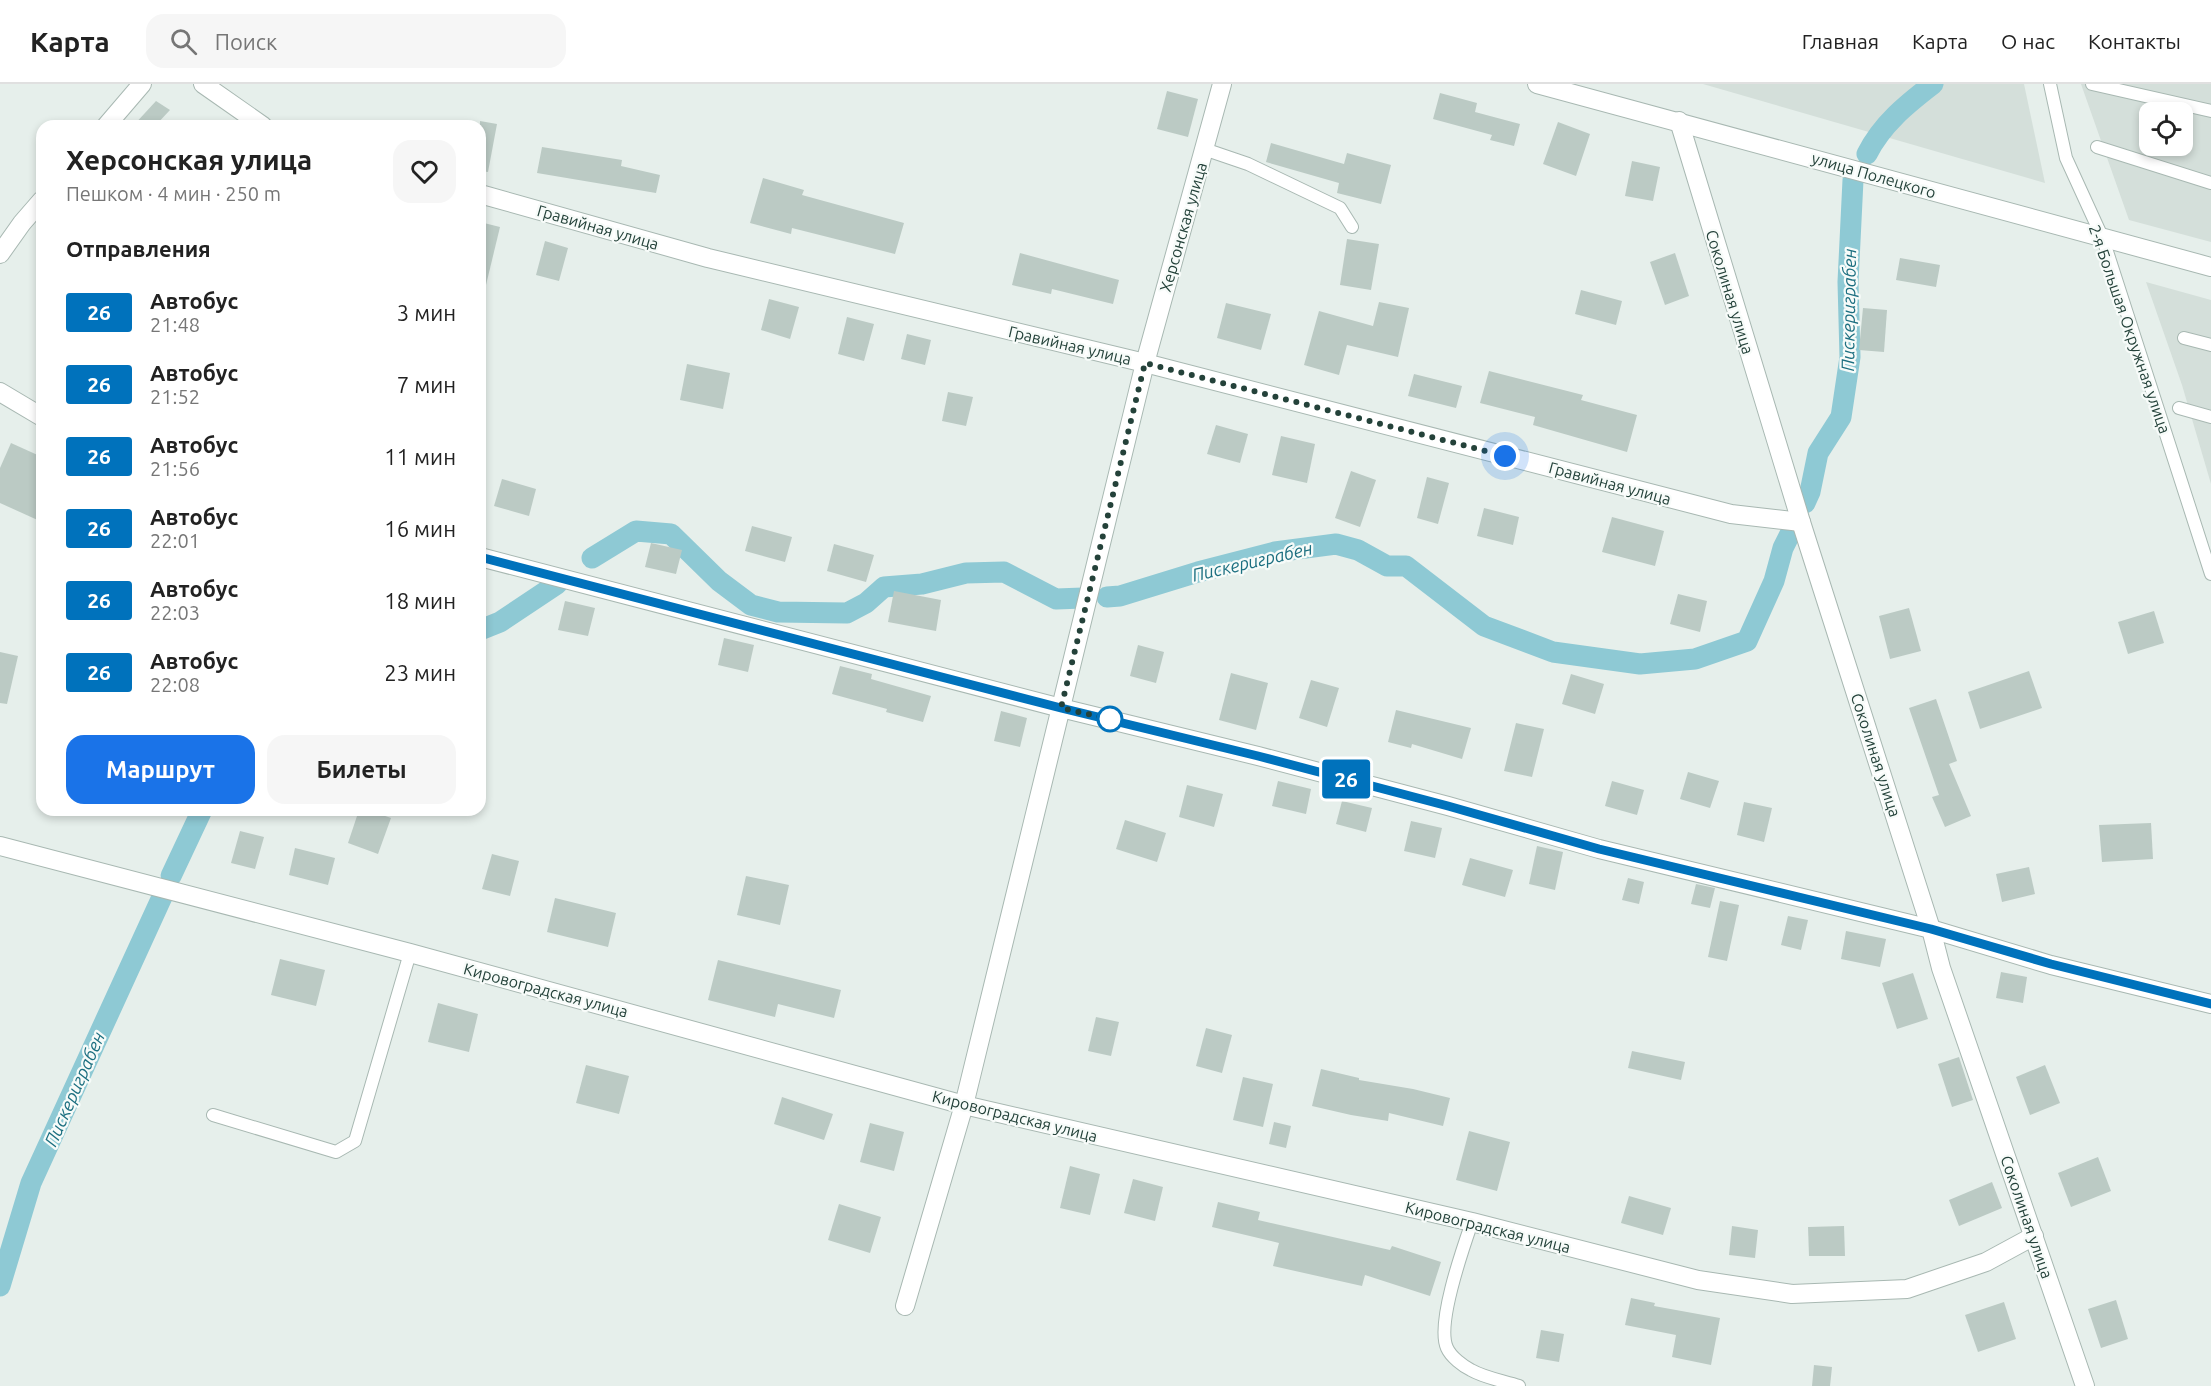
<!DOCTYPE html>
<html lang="ru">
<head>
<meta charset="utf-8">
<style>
  :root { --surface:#fff; --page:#f6f6f6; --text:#222; --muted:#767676; --line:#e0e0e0; --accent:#1a73e8 }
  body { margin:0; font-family:Ubuntu,sans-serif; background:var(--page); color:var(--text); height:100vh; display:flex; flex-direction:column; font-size:22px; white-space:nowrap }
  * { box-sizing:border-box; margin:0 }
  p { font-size:20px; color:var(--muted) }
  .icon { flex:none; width:33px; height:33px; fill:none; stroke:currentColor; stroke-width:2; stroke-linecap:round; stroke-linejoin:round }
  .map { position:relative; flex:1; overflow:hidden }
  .panel { position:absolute; left:36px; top:36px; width:450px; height:696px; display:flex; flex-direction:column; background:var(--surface); border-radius:18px; box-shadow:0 3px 9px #0003 }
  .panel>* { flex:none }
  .badge { padding:0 12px; border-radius:4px; font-size:21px; line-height:39px }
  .controls { position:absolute; left:2139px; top:18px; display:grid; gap:12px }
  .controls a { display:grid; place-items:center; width:54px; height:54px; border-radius:12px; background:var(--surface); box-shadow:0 3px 9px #0003; font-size:30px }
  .you { position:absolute; width:30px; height:30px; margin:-15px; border:4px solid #fff; border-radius:50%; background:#1a73e8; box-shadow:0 0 0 9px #1a73e833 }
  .map>.badge { position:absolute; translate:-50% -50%; box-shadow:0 0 0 3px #fff }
  h2 { padding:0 30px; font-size:22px; line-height:54px }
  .round { display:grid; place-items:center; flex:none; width:63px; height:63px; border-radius:18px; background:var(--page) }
  .headline { display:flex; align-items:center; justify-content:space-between; height:102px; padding:0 30px }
  h1 { font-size:28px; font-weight:700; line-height:45px }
  .button { display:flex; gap:12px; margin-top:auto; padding:12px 30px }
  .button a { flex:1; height:69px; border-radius:18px; background:var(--accent); color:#fff; font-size:24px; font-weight:700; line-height:69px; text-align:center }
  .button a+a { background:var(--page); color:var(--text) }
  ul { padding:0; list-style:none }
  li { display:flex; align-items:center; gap:18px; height:72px; padding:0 30px }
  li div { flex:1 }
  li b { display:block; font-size:22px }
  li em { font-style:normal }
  li .badge { min-width:66px; font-weight:700; text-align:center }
  header { display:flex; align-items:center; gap:36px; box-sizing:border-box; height:84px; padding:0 30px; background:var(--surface); border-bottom:2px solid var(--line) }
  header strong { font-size:28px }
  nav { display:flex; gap:33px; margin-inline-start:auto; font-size:21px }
  .search { width:420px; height:54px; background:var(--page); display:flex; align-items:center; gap:15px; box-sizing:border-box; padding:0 21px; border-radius:18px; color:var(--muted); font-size:22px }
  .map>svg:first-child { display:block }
  .built { fill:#d4dfda; fill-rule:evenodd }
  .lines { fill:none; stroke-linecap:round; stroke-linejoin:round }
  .canal { stroke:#8ec9d4; stroke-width:21 }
  .building { fill:#bbcac4 }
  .service-casing { stroke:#a8b8b2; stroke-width:14 }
  .minor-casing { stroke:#a8b8b2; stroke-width:20 }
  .tertiary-casing { stroke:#a8b8b2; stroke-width:20 }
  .service { stroke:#fff; stroke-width:12 }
  .minor { stroke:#fff; stroke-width:18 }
  .tertiary { stroke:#fff; stroke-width:18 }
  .line-casing { stroke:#fff; stroke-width:14 }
  .line { stroke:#0072bc; stroke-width:9 }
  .walk { stroke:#24423a; stroke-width:6; stroke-dasharray:0 10.8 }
  .stop-dot { fill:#fff; stroke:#0072bc; stroke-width:3 }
  .labels { text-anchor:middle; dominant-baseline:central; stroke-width:4.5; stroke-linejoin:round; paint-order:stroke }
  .street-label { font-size:16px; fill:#24423a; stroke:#f7fbf9 }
  .water-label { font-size:18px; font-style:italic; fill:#1c6f80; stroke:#f7fbf9 }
</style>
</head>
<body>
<header>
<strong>Карта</strong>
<div class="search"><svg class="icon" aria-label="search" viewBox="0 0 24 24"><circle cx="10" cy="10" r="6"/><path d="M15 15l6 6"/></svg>Поиск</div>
<nav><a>Главная</a><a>Карта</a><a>О нас</a><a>Контакты</a></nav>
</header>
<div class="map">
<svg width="2211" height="1302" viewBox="0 0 2211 1302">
  <rect width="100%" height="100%" fill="#e6efeb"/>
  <g class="built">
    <polygon points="1703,0 2024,0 2045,99"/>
    <path d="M2081,0H2211V158L2129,136ZM2150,28H2182V62H2150Z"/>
    <polygon points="2146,198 2211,216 2211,400 2182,301"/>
  </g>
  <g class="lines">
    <g class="canal">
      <path d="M1867,70C1882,40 1907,20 1933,0"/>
      <polyline points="1805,419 1810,408 1818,369 1841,333 1850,273 1848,198 1853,96"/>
      <polyline points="592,474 636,447 671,450 719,497 751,521 778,528 847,529 866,519 884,503 922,500 966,489 1004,488 1056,515 1083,514"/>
      <polyline points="1107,513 1120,512 1198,488 1275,468 1336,460 1358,466 1387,482 1406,482 1484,542 1553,568 1640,580 1695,575 1747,557 1774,497 1783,464 1793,444"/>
      <polyline points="480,546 500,538 557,500"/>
      <polyline points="171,792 202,726"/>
      <polyline points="0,1202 31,1099 162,813"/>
    </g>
  </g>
  <g class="building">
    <polygon points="1167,7 1198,15 1188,53 1157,45"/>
    <polygon points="1440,9 1477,19 1475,28 1520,40 1514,62 1490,56 1492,51 1433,35"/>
    <polygon points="156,17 170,26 155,42 133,42"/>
    <polygon points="480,37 497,40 488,88 480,87"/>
    <polygon points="1558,38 1590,50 1576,92 1543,80"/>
    <polygon points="1271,59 1344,80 1347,69 1391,81 1381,120 1337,109 1339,99 1266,78"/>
    <polygon points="542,63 622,76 621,82 660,91 656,109 537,89"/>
    <polygon points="1632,77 1660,83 1653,117 1625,112"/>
    <polygon points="763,94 804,106 802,111 904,139 895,170 792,144 791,150 750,139"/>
    <polygon points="480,138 500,143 486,201 480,200"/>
    <polygon points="1347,155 1379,160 1371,206 1340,201"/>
    <polygon points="545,157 568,164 559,197 536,191"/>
    <polygon points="1020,169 1119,196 1113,220 1052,205 1051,210 1012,201"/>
    <polygon points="1675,169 1689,212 1665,221 1650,178"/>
    <polygon points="1900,174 1940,181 1936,203 1896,196"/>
    <polygon points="1581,206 1622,217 1616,241 1575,230"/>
    <polygon points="769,215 799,223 790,255 761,246"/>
    <polygon points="1379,218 1409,224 1398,273 1347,261 1339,291 1304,281 1319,227 1373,242"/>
    <polygon points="1226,219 1271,230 1261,266 1217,254"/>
    <polygon points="1863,224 1887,226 1884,268 1859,266"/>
    <polygon points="847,233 874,240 864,277 838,270"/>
    <polygon points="907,250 931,256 925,281 901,275"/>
    <polygon points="687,280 730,289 723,325 680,316"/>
    <polygon points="1489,287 1583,311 1581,316 1637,331 1627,368 1533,341 1535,333 1480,319"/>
    <polygon points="1414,290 1462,302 1456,324 1408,312"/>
    <polygon points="948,308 973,313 966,342 942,337"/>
    <polygon points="1216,341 1248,350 1240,379 1207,370"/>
    <polygon points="1281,352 1315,360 1307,399 1272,391"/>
    <polygon points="11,359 42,373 42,438 0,419 0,384"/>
    <polygon points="1351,387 1376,396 1360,443 1335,434"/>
    <polygon points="1427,393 1449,399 1438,440 1417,434"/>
    <polygon points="502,395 536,405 529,432 494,422"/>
    <polygon points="1484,424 1519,433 1513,461 1477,452"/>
    <polygon points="1612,433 1664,447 1655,482 1602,468"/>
    <polygon points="752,442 792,453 785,478 745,467"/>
    <polygon points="651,459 682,466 676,490 645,483"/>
    <polygon points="834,460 874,471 866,498 827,487"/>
    <polygon points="894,507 941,516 936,547 888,538"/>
    <polygon points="1678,510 1707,517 1700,548 1670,540"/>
    <polygon points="565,517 595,524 588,552 558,546"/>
    <polygon points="1909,524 1921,567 1890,575 1879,532"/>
    <polygon points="2154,527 2164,559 2128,570 2118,538"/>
    <polygon points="724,554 754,561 748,588 718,581"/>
    <polygon points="1138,561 1164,568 1156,599 1130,592"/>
    <polygon points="0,568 18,572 7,620 0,619"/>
    <polygon points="840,582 872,590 871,595 931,612 923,638 886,628 887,625 832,610"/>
    <polygon points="2029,587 2042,624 1980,645 1968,608"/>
    <polygon points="1231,589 1268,599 1256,646 1219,636"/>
    <polygon points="1571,590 1604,600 1595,630 1562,620"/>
    <polygon points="1311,596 1339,604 1327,643 1299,634"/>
    <polygon points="1936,615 1957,677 1949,680 1971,732 1945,743 1932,713 1939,711 1909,624"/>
    <polygon points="1396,626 1471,644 1462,675 1412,660 1411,664 1388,658"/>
    <polygon points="1001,627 1027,634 1020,663 994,657"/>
    <polygon points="1516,639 1544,645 1532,693 1504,687"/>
    <polygon points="1688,688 1719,697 1710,724 1680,715"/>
    <polygon points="1278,697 1311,705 1306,730 1272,722"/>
    <polygon points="1612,697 1644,706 1637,731 1605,722"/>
    <polygon points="1187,701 1223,710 1214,743 1179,733"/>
    <polygon points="1342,717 1372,724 1366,748 1336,740"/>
    <polygon points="1744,718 1772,724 1764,758 1737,751"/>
    <polygon points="359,726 368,726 391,734 378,770 348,759"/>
    <polygon points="1125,736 1166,749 1157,778 1116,765"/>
    <polygon points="1411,737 1442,744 1435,774 1404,767"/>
    <polygon points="2151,739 2153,775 2102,778 2099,741"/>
    <polygon points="240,747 264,753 255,785 231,779"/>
    <polygon points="1537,762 1563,768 1555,806 1529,800"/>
    <polygon points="295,764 335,774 328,801 289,791"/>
    <polygon points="492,770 519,777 510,812 482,805"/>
    <polygon points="1470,774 1513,786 1505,813 1462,801"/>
    <polygon points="2029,783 2035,810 2002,818 1996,790"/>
    <polygon points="746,792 789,801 780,841 737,831"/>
    <polygon points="1628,794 1644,798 1639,820 1622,816"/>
    <polygon points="1696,800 1715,804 1710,824 1691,820"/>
    <polygon points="555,814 616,829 608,863 547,848"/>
    <polygon points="1720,817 1739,821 1727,877 1708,873"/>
    <polygon points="1788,832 1808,836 1801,866 1781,861"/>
    <polygon points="1846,847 1886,855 1880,883 1841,875"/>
    <polygon points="280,875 325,886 316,922 271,911"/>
    <polygon points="718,876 841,906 834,934 778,920 775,933 708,916"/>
    <polygon points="2001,888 2027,893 2023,919 1996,914"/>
    <polygon points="1913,889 1928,935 1897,945 1882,899"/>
    <polygon points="438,919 478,930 469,968 428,958"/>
    <polygon points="1096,933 1119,938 1111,972 1088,967"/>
    <polygon points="1206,944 1232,951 1222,989 1196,982"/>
    <polygon points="1632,967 1685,978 1681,996 1628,984"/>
    <polygon points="1959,973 1973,1016 1952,1023 1938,980"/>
    <polygon points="586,981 629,992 619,1030 576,1019"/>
    <polygon points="2045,981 2060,1019 2030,1031 2016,993"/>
    <polygon points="1321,985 1359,994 1359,996 1413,1005 1450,1014 1443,1042 1389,1029 1388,1037 1351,1031 1312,1022"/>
    <polygon points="1243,993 1273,1000 1263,1043 1233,1036"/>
    <polygon points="782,1013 833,1030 824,1056 774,1040"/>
    <polygon points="1274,1038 1291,1042 1286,1064 1269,1060"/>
    <polygon points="870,1039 904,1048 894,1087 860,1078"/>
    <polygon points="1469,1047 1510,1058 1497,1107 1456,1096"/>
    <polygon points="2098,1073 2111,1107 2071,1123 2058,1089"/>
    <polygon points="1070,1082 1100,1090 1090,1131 1060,1124"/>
    <polygon points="1133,1095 1163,1103 1155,1137 1124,1129"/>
    <polygon points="1992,1098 2002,1124 1959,1142 1949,1116"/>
    <polygon points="1629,1112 1671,1124 1663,1151 1621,1139"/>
    <polygon points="1218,1118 1260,1128 1258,1136 1390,1166 1392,1162 1441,1178 1430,1212 1365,1191 1362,1202 1273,1182 1279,1159 1212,1143"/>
    <polygon points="839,1120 881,1133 870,1169 828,1156"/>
    <polygon points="1732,1142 1758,1146 1755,1174 1729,1171"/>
    <polygon points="1844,1142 1845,1172 1809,1172 1808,1143"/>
    <polygon points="1631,1214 1655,1219 1654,1222 1720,1234 1711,1281 1672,1273 1676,1251 1625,1241"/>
    <polygon points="2116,1216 2128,1255 2101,1264 2088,1225"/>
    <polygon points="2004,1218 2016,1255 1978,1268 1965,1231"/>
    <polygon points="1541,1246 1564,1250 1559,1278 1536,1274"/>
    <polygon points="1814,1281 1832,1283 1830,1302 1812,1302"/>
  </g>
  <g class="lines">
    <defs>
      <g id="service">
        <polyline points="2050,0 2066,74 2103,155 2211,490"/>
        <polyline points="2092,0 2211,27"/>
        <polyline points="2097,63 2211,99"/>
        <polyline points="1204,65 1248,80 1340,124 1352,143"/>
        <polyline points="2184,254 2211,261"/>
        <polyline points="2179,324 2211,333"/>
        <polyline points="213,1031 336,1068 355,1057 410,869"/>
        <path d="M1472,1138C1463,1164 1436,1240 1447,1264C1451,1273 1463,1282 1471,1286C1485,1294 1504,1297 1519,1302"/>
      </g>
      <g id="minor">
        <polyline points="203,0 263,42"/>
        <polyline points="1679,37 1801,438 1931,845 1941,884 2085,1302"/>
        <polyline points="480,110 708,174 1145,279 1731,430 1801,438"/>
        <polyline points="0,762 410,869 964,1021 1472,1138 1698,1196 1792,1210 1907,1205 1986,1178 2034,1152"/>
        <polyline points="905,1222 964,1021 1145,279 1222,0"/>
      </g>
      <g id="tertiary">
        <polyline points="1537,0 2211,183"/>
        <polyline points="106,42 142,0"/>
        <polyline points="0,170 22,139 42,116"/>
        <polyline points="0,308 42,333"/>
        <polyline points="480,473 1061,624 1258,672 1448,722 1599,765 1931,845 2051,881 2211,920"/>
      </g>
    </defs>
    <use href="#service" class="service-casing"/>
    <use href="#minor" class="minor-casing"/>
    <use href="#tertiary" class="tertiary-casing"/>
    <use href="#service" class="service"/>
    <use href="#minor" class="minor"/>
    <use href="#tertiary" class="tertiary"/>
  </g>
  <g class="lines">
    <defs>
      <polyline id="line" points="480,473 1061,624 1258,672 1448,722 1599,765 1931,845 2051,880 2211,920"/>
    </defs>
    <use href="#line" class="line-casing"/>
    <use href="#line" class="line"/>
    <polyline class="walk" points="1110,635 1061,624 1145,279 1505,372"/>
  </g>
  <circle class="stop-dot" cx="1110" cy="635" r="12"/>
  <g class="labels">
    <g class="street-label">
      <text transform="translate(1874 91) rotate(16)">улица Полецкого</text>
      <text transform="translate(598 143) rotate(16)">Гравийная улица</text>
      <text transform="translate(1183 143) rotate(-74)">Херсонская улица</text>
      <text transform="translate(1730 208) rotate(73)">Соколиная улица</text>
      <text transform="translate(2130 245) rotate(71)">2-я Большая Окружная улица</text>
      <text transform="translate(1070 261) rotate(13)">Гравийная улица</text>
      <text transform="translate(1610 399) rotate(15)">Гравийная улица</text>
      <text transform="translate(1876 671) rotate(72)">Соколиная улица</text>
      <text transform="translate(546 906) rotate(15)">Кировоградская улица</text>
      <text transform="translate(1015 1032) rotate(14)">Кировоградская улица</text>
      <text transform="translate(2027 1133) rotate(71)">Соколиная улица</text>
      <text transform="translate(1488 1143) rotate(14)">Кировоградская улица</text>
    </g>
    <g class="water-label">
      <text transform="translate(1848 226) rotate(-89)">Пискериграбен</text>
      <text transform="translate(1252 477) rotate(-13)">Пискериграбен</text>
      <text transform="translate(74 1005) rotate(-66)">Пискериграбен</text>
    </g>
  </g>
</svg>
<div class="controls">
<a><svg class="icon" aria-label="locate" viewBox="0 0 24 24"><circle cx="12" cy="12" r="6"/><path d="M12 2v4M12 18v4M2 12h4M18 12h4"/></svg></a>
</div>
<div class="you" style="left:1505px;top:372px"></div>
<b class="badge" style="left:1346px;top:695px;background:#0072bc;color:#fff">26</b>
<section class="panel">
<div class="headline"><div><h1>Херсонская улица</h1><p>Пешком · 4 мин · 250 m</p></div><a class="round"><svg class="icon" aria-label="heart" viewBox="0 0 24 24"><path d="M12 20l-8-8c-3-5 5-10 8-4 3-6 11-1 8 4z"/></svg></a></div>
<h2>Отправления</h2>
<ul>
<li><span class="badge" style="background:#0072bc;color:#fff">26</span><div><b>Автобус</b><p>21:48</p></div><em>3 мин</em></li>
<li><span class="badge" style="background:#0072bc;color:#fff">26</span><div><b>Автобус</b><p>21:52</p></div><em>7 мин</em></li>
<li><span class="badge" style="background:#0072bc;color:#fff">26</span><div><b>Автобус</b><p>21:56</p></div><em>11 мин</em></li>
<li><span class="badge" style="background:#0072bc;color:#fff">26</span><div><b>Автобус</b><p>22:01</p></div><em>16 мин</em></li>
<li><span class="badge" style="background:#0072bc;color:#fff">26</span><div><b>Автобус</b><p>22:03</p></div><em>18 мин</em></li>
<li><span class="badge" style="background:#0072bc;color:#fff">26</span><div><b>Автобус</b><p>22:08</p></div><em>23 мин</em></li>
</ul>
<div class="button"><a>Маршрут</a><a>Билеты</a></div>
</section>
</div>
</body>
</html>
